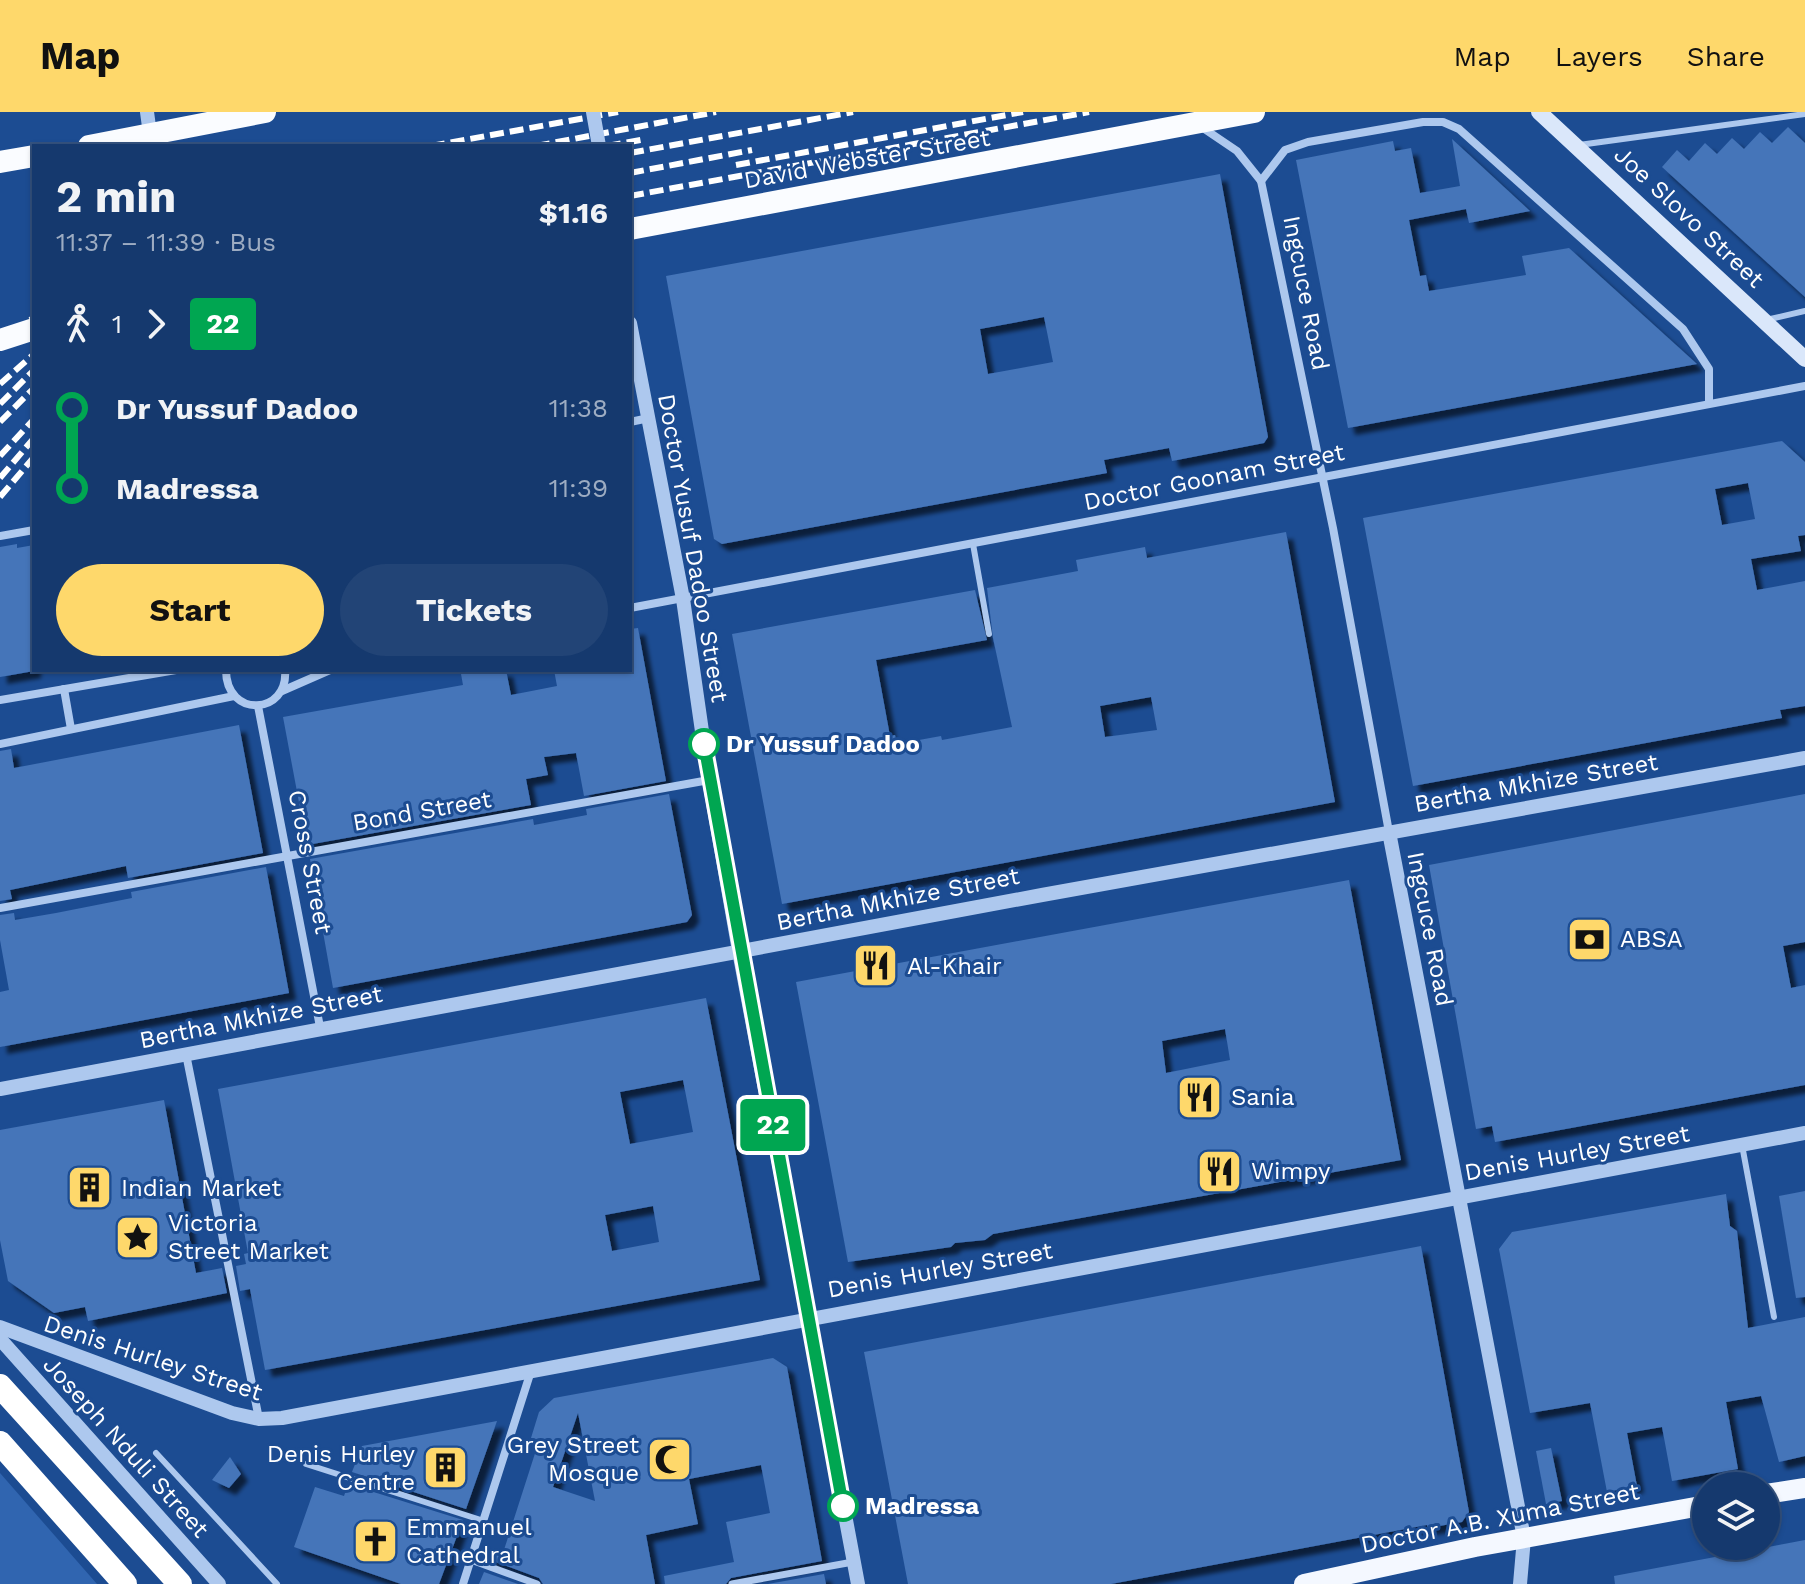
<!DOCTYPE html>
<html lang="en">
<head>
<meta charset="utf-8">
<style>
  :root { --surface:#15396e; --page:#224476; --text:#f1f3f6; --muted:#9dacc2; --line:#345381; --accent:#fed86b }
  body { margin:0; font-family:"Work Sans",sans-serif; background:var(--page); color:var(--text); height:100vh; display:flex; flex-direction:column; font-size:30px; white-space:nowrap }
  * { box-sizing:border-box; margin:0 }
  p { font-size:26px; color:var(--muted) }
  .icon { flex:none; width:44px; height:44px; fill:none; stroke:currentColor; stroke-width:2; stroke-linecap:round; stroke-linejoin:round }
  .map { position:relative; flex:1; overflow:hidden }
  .panel { position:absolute; left:32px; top:32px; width:600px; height:528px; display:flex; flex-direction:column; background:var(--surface); border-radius:0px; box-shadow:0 2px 6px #0004,0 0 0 2px var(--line) }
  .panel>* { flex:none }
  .badge { padding:0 16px; border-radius:6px; font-size:28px; line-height:52px }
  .fabs { position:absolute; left:1692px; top:1360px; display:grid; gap:16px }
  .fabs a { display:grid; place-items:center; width:88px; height:88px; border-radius:50%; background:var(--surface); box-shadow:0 2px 6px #0004,0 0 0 2px var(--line); font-size:40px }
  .map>.badge { position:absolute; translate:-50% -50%; box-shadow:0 0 0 4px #fff }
  .legs { display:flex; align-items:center; gap:12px; height:88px; padding:0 24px; font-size:26px }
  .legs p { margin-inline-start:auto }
  .summary { display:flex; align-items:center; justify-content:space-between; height:136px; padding:0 24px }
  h1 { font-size:44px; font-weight:700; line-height:60px }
  .primary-button { display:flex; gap:16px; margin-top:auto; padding:16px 24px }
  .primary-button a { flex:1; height:92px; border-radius:48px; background:var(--accent); color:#111; font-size:32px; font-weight:700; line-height:92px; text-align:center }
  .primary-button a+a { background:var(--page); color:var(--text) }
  ul { padding:0 24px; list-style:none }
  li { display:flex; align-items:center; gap:28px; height:80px; font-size:30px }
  li i { display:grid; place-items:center; width:12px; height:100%; margin:0 10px; background:currentColor }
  li i::after { content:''; width:20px; height:20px; margin:-10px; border:6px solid; border-radius:50%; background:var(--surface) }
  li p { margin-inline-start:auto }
  li:first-child i { background:linear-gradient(#0000 50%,currentColor 0) }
  li:last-child i { background:linear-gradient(currentColor 50%,#0000 0) }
  header { display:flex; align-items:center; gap:48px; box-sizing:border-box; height:112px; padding:0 40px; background:var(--accent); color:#111 }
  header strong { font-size:38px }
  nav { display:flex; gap:44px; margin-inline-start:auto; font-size:28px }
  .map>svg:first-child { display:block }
  .green { fill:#3065b0 }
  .building { fill:#4575b9; fill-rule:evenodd; filter:url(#shadow) }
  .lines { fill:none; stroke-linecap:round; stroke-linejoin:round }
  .service { stroke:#adc8ee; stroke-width:6 }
  .pedestrian { stroke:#adc8ee; stroke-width:7 }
  .minor { stroke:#adc8ee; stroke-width:8 }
  .tertiary { stroke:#adc8ee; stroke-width:14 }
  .secondary { stroke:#dae7fa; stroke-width:16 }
  .primary { stroke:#f4f8ff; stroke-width:20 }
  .trunk { stroke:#fafcff; stroke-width:22 }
  .motorway { stroke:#fff; stroke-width:24 }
  .rail { stroke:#fff; stroke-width:6; stroke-dasharray:14 6; stroke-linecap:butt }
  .tertiary-bridge { stroke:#adc8ee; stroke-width:14 }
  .trunk-bridge { stroke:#fafcff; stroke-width:22 }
  .line-1-casing { stroke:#fff; stroke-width:18 }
  .line-1 { stroke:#00a651; stroke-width:12 }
  .stop-1-dot { fill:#fff; stroke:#00a651; stroke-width:4 }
  .labels { text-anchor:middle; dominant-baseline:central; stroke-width:6; stroke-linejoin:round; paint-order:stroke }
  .street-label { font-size:24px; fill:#fff; stroke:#1c4c92 }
  .stop-label { font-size:24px; font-weight:bold; fill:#fff; stroke:#1c4c92; text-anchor:start }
  .poi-label { font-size:24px; fill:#fff; stroke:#1c4c92; text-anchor:start }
</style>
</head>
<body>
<header>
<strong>Map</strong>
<nav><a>Map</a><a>Layers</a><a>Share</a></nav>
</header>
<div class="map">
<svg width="1805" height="1472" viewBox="0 0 1805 1472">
  <defs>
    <filter id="shadow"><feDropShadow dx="7" dy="7" stdDeviation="2" flood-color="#0009"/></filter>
  </defs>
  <rect width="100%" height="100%" fill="#1c4c92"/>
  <polygon class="green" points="0,1361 97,1472 0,1472"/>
  <g class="building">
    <polygon points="1788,15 1805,31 1805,185 1662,55 1677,38 1689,49 1705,31 1717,42 1732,26 1744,37 1760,20 1772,31"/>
    <polygon points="1452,27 1530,99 1469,111 1466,97 1409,108 1420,164 1426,163 1429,179 1526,163 1522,144 1569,136 1697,252 1348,316 1296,48 1393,29 1395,39 1411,36 1420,81 1460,74"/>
    <path d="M1220,62L1268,325L1264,331L1172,349L1169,336L1104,348L1107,361L722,432L714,427L666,164ZM1044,205L1053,250L988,262L980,217Z"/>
    <path d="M1782,329L1805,350V423L1798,424L1801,439L1751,447L1757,478L1805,469V594L1780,598L1782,606L1413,674L1363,406ZM1748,371L1755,407L1722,413L1715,377Z"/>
    <path d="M1286,420L1335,690L782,792L732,522L975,478L987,528L876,548L890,624L895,623L897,632L941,624L942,628L1012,615L993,526L987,476L1078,459L1076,448L1145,435L1147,446ZM1151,585L1157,618L1105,625L1100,594Z"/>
    <polygon points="17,432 17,436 34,433 34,559 0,565 0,435"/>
    <polygon points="638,516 666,669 584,684 576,641 544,645 548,663 526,667 531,693 307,733 283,605 463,573 461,562 479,558 506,558 511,583 557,574 554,558 630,558 630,517"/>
    <polygon points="239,613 263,741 128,766 126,754 10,778 12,787 0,789 0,639 11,637 14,656"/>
    <polygon points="669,682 692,803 687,810 333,876 310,747 533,707 534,713 587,703 586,697"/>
    <polygon points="1805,682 1805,830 1783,834 1791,876 1805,873 1805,973 1495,1030 1492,1014 1476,1017 1429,753"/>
    <polygon points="266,755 289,881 0,935 0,880 9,878 0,828 0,803 14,801 15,808 56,801 132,786 131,780"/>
    <path d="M1349,768L1401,1048L993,1122L985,1128L955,1131L951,1135L848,1150L796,870ZM1225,917L1230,948L1166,961L1162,929Z"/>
    <path d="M706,886L760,1168L265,1258L250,1177L240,1179L236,1154L246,1152L244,1142L248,1141L218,977ZM683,968L693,1020L630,1032L620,980ZM653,1094L659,1130L612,1139L605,1103Z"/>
    <polygon points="164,988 196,1161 222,1156 227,1181 88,1209 85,1195 54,1201 8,1169 0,1128 0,1018"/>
    <polygon points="1805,1079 1805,1185 1796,1186 1779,1084"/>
    <polygon points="1726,1082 1730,1114 1737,1119 1748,1216 1805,1205 1805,1344 1779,1350 1761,1284 1726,1290 1738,1357 1672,1369 1662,1315 1627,1321 1637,1374 1607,1380 1590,1291 1530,1301 1499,1137 1512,1120"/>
    <polygon points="1421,1134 1469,1400 1462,1410 1428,1416 1427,1413 1111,1472 908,1472 864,1240"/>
    <path d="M773,1246L787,1255L822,1449L731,1466L726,1472H665L664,1464L734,1450L726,1410L770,1401L761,1353L689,1367L698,1412L646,1423L655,1472H543L539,1466L488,1447L492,1436L503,1441L539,1329L531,1326L539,1300L554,1286ZM578,1301L595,1389L553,1375Z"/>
    <polygon points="497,1309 466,1397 352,1360 362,1334"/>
    <polygon points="1551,1336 1562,1389 1546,1392 1536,1339"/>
    <polygon points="230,1345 241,1362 229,1376 212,1368"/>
    <polygon points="348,1372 463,1408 439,1472 401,1472 294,1435 315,1375 344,1384"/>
    <polygon points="1805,1428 1805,1472 1615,1472 1614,1464"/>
    <polygon points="484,1460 518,1472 479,1472"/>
    <polygon points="824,1462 826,1472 768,1472"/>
  </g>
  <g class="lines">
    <g class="service">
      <polyline points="1579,33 1805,2"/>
      <polyline points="1766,208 1805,199"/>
      <polyline points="973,432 989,522"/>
      <polyline points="1742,1033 1774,1205"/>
      <polyline points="156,1341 277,1472"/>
      <polyline points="306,1352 484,1409"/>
    </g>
    <g class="pedestrian">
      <polyline points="471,1448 537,1472"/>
      <polyline points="732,1472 853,1450"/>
    </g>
    <g class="minor">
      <polyline points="1203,16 1237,39 1261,69 1333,416 1389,720"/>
      <polyline points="1261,69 1285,38 1308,30 1423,10 1443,10 1459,17 1683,217 1709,257 1709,291"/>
      <polyline points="630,310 649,306"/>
      <polyline points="0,424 34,418"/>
      <polyline points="630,496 1805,274"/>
      <path d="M226,558C226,607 289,603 285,558"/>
      <polyline points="64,577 71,617"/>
      <polyline points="282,579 330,558"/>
      <polyline points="0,588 176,558"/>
      <polyline points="258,594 320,915"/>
      <polyline points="0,632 234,584"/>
      <polyline points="0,796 709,668"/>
      <polyline points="186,942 259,1307"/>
      <polyline points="463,1472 531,1259"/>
    </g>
    <g class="tertiary">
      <polyline points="147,0 150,22"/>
      <polyline points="630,211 683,487 709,668 739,839 858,1472"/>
      <polyline points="1389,720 1524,1426 1520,1472"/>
      <polyline points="0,977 1042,783 1805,646"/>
      <polyline points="0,1215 232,1301 259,1307 282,1306 1805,1021"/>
      <polyline points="0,1227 219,1472"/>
    </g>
    <polyline class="secondary" points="1539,0 1805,247"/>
    <g class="primary">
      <polyline points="1766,1382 1805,1376"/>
      <polyline points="1304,1472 1475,1435 1706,1393"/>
    </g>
    <g class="trunk">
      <polyline points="89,34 265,0"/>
      <polyline points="0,50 34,44"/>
      <polyline points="630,117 1254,0"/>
    </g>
    <g class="motorway">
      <polyline points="0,1274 180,1472"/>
      <polyline points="0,1331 125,1472"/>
    </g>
    <g class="rail">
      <polyline points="431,34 618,0"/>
      <polyline points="536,34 716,0"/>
      <polyline points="607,34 646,27"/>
      <polyline points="630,41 853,0"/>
      <polyline points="736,53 1023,0"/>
      <polyline points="630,61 752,38"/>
      <polyline points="630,84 1089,0"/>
      <polyline points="0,234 34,205"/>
      <polyline points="0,272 34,242"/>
      <polyline points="0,292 34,258"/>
      <polyline points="0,310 34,276"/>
      <polyline points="0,344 34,307"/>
      <polyline points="0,366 34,326"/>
      <polyline points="0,385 34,345"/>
    </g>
    <polyline class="tertiary-bridge" points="593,0 599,34"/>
    <polyline class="trunk-bridge" points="0,228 34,217"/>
  </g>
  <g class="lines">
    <defs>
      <polyline id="line-1" points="704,632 843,1394"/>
    </defs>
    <use href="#line-1" class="line-1-casing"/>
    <use href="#line-1" class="line-1"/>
  </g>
  <defs>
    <symbol id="bank-square" viewBox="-11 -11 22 22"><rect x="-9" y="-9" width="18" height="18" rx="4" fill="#fed86b" stroke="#1c4c92"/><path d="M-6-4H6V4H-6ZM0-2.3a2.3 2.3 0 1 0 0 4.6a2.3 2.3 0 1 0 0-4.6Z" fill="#111"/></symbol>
    <symbol id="restaurant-square" viewBox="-11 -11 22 22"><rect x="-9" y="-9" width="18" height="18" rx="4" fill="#fed86b" stroke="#1c4c92"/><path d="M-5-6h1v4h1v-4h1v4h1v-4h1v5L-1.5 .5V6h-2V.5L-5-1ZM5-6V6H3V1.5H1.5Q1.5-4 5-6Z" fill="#111"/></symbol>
    <symbol id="building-square" viewBox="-11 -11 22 22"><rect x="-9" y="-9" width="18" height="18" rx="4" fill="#fed86b" stroke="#1c4c92"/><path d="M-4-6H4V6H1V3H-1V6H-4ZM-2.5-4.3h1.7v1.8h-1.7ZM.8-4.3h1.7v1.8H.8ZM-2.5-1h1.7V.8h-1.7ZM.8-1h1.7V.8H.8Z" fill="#111"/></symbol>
    <symbol id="sight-square" viewBox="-11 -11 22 22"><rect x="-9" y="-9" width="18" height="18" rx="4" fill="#fed86b" stroke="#1c4c92"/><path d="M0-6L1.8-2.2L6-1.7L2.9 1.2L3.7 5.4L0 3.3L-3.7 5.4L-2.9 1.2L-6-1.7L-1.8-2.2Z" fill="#111"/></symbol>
    <symbol id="mosque-square" viewBox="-11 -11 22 22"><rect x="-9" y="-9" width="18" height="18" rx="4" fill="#fed86b" stroke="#1c4c92"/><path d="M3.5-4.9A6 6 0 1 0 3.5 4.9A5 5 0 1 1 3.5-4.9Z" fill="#111"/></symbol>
    <symbol id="church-square" viewBox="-11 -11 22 22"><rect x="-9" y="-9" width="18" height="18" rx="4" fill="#fed86b" stroke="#1c4c92"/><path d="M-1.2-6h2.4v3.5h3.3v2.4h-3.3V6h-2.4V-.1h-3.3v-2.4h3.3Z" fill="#111"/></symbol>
  </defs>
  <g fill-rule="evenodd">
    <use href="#bank-square" x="1564" y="802" width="51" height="51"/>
    <use href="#restaurant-square" x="850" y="828" width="51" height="51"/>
    <use href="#restaurant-square" x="1174" y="960" width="51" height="51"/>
    <use href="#restaurant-square" x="1194" y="1034" width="51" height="51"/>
    <use href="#building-square" x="64" y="1050" width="51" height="51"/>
    <use href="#sight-square" x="112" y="1100" width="51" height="51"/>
    <use href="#mosque-square" x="644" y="1322" width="51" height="51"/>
    <use href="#building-square" x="420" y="1330" width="51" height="51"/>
    <use href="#church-square" x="350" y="1404" width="51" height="51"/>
  </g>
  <g class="stop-1-dot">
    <circle cx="704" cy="632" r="14"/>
    <circle cx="843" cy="1394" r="14"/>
  </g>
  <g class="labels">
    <g class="street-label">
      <text transform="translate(867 47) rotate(-10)">David Webster Street</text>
      <text transform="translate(1689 105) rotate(43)">Joe Slovo Street</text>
      <text transform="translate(1306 181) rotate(79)">Ingcuce Road</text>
      <text transform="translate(1214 365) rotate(-11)">Doctor Goonam Street</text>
      <text transform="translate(693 436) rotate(80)">Doctor Yusuf Dadoo Street</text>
      <text transform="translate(1536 671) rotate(-10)">Bertha Mkhize Street</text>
      <text transform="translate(422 699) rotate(-10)">Bond Street</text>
      <text transform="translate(310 750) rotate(79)">Cross Street</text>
      <text transform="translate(898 787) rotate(-11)">Bertha Mkhize Street</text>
      <text transform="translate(1430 817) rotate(79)">Ingcuce Road</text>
      <text transform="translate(261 905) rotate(-11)">Bertha Mkhize Street</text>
      <text transform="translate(1577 1041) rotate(-10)">Denis Hurley Street</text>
      <text transform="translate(940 1158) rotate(-10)">Denis Hurley Street</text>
      <text transform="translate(153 1246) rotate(18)">Denis Hurley Street</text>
      <text transform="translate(126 1335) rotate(48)">Joseph Nduli Street</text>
      <text transform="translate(1500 1406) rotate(-11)">Doctor A.B. Xuma Street</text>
    </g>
    <g class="stop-label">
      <text x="726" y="632">Dr Yussuf Dadoo</text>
      <text x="865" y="1394">Madressa</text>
    </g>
    <g class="poi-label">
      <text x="1620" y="827">ABSA</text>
      <text x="907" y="854">Al-Khair</text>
      <text x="1231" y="985">Sania</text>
      <text x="1251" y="1059">Wimpy</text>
      <text x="121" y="1076">Indian Market</text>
      <text x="168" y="1111">Victoria<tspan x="168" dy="28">Street Market</tspan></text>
      <text x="639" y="1333" text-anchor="end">Grey Street<tspan x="639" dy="28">Mosque</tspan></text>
      <text x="415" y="1342" text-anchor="end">Denis Hurley<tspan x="415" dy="28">Centre</tspan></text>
      <text x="406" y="1415">Emmanuel<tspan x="406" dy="28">Cathedral</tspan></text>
    </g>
  </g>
</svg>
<div class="fabs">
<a><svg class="icon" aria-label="layers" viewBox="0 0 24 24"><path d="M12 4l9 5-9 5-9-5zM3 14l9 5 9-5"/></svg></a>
</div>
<b class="badge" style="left:773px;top:1013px;background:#00a651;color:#fff">22</b>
<section class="panel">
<div class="summary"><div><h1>2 min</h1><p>11:37 – 11:39 · Bus</p></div><b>$1.16</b></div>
<div class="legs"><svg class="icon" aria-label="walk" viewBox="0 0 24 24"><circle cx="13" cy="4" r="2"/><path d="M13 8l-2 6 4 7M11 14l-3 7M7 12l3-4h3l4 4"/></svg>1<svg class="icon" aria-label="forward" viewBox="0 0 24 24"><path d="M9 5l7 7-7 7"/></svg><b class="badge" style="background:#00a651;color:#fff">22</b></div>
<ul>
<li><i style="color:#00a651"></i><b>Dr Yussuf Dadoo</b><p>11:38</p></li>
<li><i style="color:#00a651"></i><b>Madressa</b><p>11:39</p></li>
</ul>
<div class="primary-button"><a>Start</a><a>Tickets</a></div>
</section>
</div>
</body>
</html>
